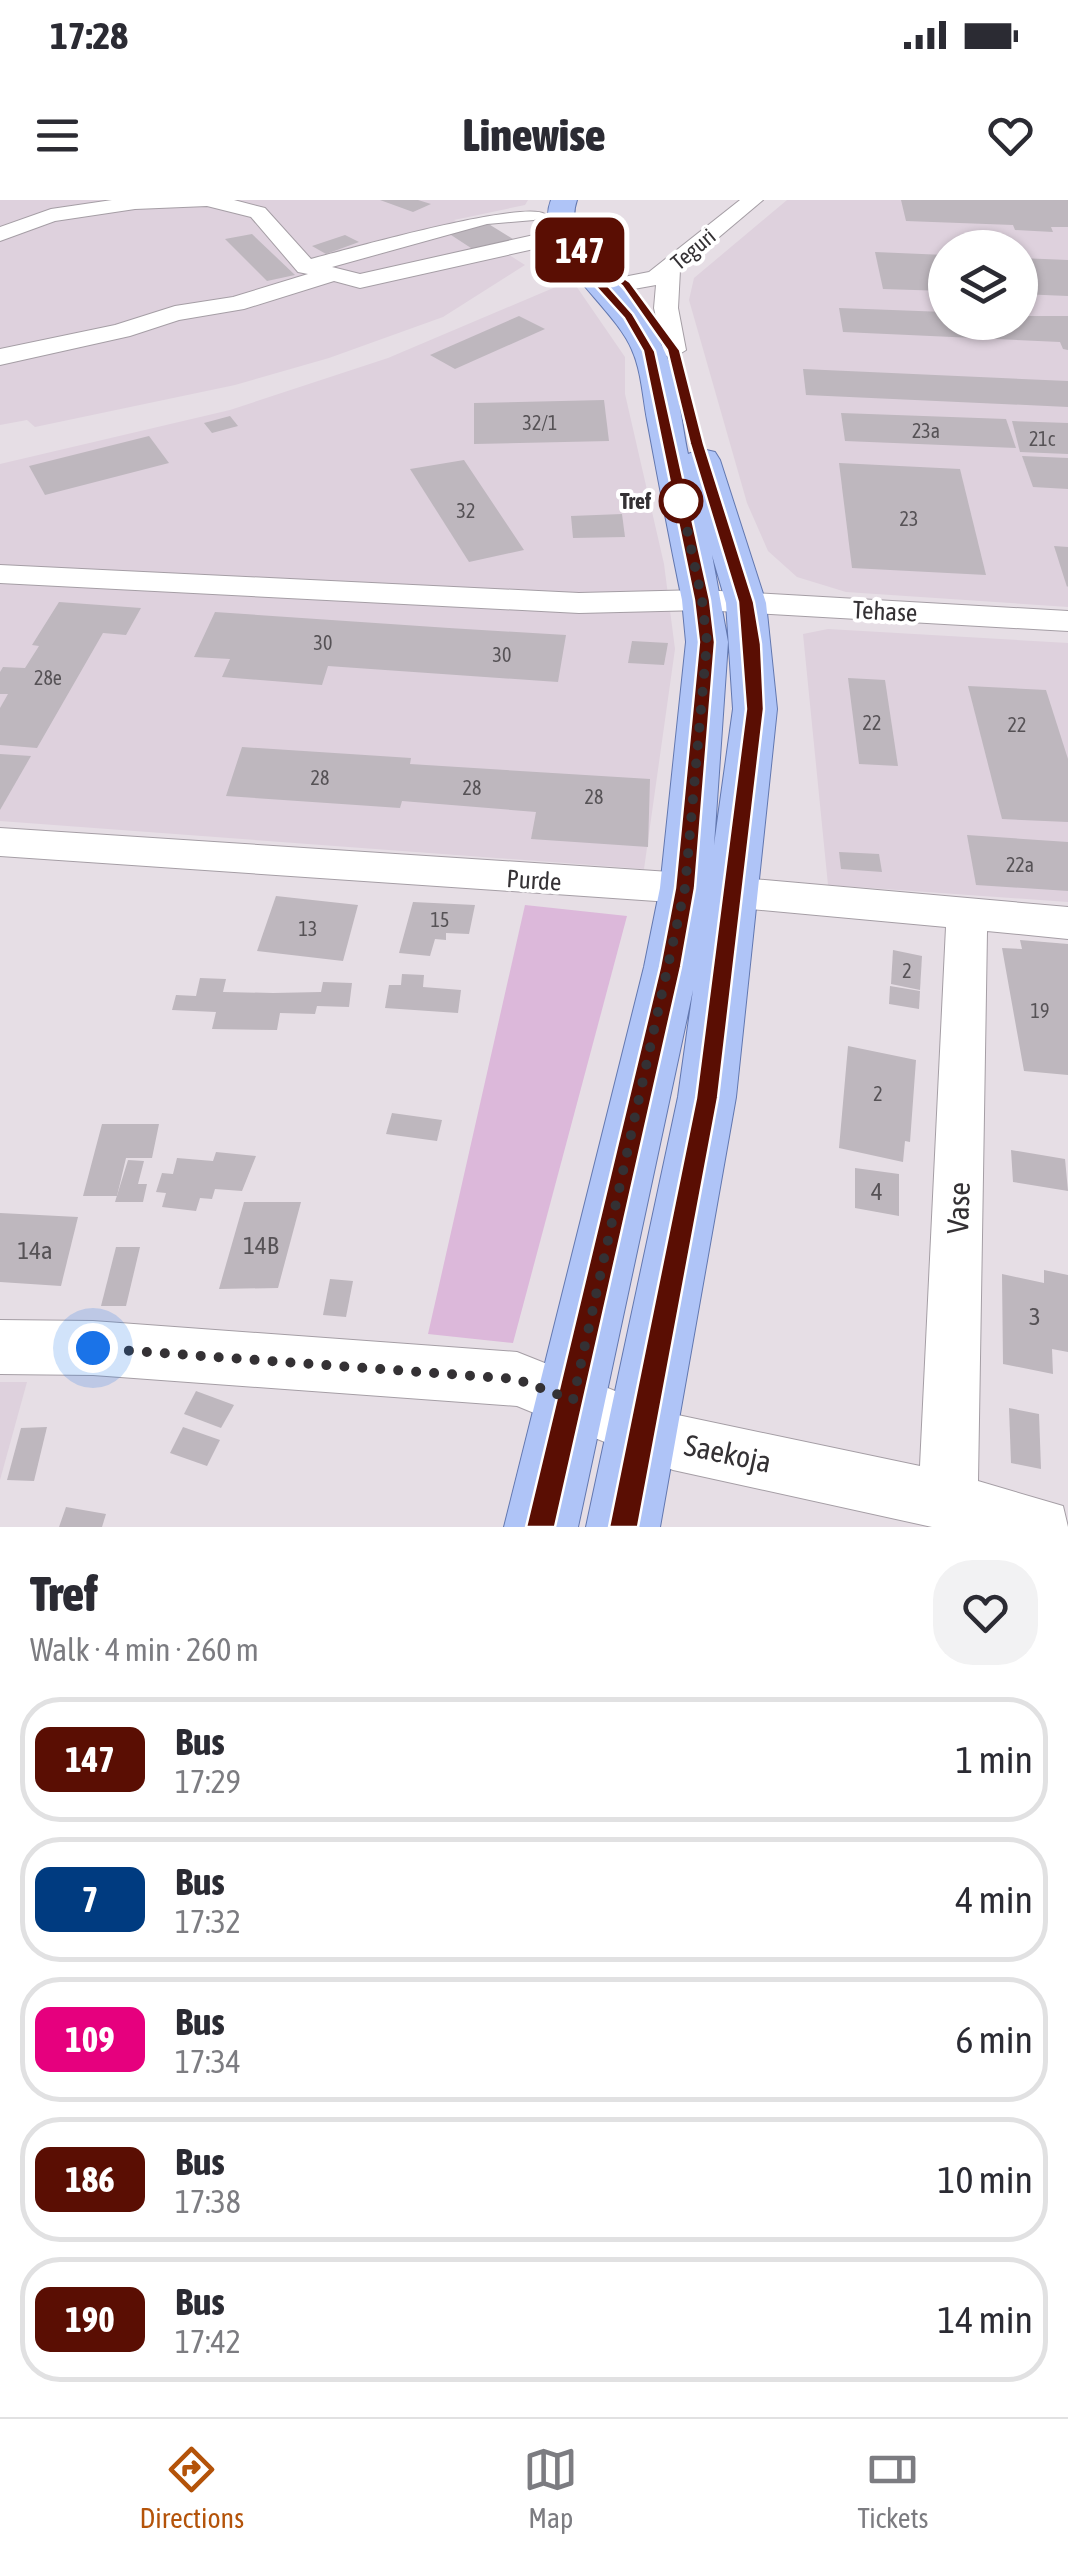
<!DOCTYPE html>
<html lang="en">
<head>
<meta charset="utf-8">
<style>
  :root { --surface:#fff; --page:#f2f2f3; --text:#2b2b33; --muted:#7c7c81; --line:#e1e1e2; --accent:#b45309 }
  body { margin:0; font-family:"Asap Condensed",sans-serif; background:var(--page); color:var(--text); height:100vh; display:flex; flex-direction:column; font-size:38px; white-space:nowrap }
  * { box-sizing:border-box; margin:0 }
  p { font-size:32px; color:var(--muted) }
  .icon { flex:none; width:55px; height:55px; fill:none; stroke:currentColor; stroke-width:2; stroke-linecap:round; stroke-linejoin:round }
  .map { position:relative; height:1327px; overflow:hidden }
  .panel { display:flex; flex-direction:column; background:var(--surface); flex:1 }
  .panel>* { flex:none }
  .badge { padding:0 20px; border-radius:15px; font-size:35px; line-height:65px }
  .fabs { position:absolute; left:928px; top:30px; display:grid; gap:20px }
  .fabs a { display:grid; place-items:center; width:110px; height:110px; border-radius:50%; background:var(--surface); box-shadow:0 2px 8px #0004; font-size:50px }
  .you { position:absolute; width:50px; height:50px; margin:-25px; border:8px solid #fff; border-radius:50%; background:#1a73e8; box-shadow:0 0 0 15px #1a73e833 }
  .map>.badge { position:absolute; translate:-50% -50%; box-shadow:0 0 0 5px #fff }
  .round { display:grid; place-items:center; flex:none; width:105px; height:105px; border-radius:40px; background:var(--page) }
  .head { display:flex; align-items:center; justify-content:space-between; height:170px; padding:0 30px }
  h1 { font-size:48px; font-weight:800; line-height:75px }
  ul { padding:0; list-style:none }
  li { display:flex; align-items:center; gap:30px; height:125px; margin:0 20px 15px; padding:0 10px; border:5px solid var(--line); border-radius:40px }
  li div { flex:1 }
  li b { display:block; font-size:38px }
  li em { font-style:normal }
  li .badge { min-width:110px; font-weight:700; text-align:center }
  .status { display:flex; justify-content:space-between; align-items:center; height:70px; padding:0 50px; background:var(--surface); direction:ltr }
  .status svg { height:28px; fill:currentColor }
  header { display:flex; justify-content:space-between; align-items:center; height:130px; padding:0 30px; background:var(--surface); font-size:45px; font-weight:800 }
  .dock { display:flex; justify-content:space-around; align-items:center; height:140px; border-top:2px solid var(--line); background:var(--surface); font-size:28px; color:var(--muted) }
  .dock a { display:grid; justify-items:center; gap:5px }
  .dock .on { color:var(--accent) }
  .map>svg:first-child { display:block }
  .built { fill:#ded1dd; fill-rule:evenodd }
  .green { fill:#dcb8da }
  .building { fill:#beb7be }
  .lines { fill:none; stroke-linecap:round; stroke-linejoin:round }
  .minor-casing { stroke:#a59ea5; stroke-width:2 }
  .major-casing { stroke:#6277af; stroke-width:2 }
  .minor { fill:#fff; fill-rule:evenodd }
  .major { fill:#afc4f7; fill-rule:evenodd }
  .line { fill:#5a0e03; stroke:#fff; stroke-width:2.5 }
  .walk { stroke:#343134; stroke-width:10; stroke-dasharray:0 18 }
  .stop-dot { fill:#fff; stroke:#5a0e03; stroke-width:5 }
  .labels { text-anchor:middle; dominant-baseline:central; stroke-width:8; stroke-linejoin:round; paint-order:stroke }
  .number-label { font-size:20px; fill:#565256 }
  .far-street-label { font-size:22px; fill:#343134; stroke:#fff }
  .far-stop-label { font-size:22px; font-weight:bold; fill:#343134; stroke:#fff; text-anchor:end }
  .street-label { font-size:25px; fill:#343134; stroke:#fff }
  .near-number-label { font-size:25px; fill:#565256 }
  .near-street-label { font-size:30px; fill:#343134; stroke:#fff }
</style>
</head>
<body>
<div class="status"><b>17:28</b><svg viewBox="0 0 49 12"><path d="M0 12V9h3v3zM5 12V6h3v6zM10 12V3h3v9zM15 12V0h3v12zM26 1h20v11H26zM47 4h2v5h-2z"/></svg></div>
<header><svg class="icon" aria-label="menu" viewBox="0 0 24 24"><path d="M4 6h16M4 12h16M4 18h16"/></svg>Linewise<svg class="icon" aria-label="heart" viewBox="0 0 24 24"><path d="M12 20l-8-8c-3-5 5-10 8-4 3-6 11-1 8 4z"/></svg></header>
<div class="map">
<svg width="1068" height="1327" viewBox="0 0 1068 1327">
  <rect width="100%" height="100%" fill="#e6dee5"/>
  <g class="built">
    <polygon points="0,0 528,0 525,5 454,20 525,65 443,117 329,158 235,185 35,227 27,220 0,225"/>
    <path d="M787,0H1068V407L846,392L797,377L768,351L747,303L689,100L694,78ZM945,48H1020V122H945Z"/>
    <polygon points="572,80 625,157 625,194 664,364 675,449 644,669 0,621 0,264 230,210 388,158"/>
    <polygon points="828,429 1068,443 1068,702 828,685 803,434"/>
    <polygon points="0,1182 27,1182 0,1280"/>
  </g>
  <polygon class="green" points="525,705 627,716 513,1143 428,1134"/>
  <g class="building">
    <polygon points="380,0 418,0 431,4 413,12"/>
    <polygon points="901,0 1068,0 1068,27 1051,27 1053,32 1015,30 1013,25 906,21"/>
    <polygon points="487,23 513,39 474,50 448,33"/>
    <polygon points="252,34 295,75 267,81 225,39"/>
    <polygon points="345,35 359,42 326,54 312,46"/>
    <polygon points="875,52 945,55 945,91 883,89"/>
    <polygon points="1020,58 1068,60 1068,96 1020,94"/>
    <polygon points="839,108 945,112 945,122 1020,122 1020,116 1068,116 1068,150 1063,149 1060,142 843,132"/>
    <polygon points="519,116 545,129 455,169 430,155"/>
    <polygon points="803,169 1068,181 1068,207 806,195"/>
    <polygon points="604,200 609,241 474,244 474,203"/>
    <polygon points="841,213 1006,219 1016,248 845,241"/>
    <polygon points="230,216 238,226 212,233 204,223"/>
    <polygon points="1012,221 1068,223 1068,254 1020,252"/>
    <polygon points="149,236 169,263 45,295 29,266"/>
    <polygon points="1022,256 1068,258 1068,289 1033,287"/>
    <polygon points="464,260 524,350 469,362 410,269"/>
    <polygon points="839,263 960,269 986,375 852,368"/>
    <polygon points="622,314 625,337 573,338 571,316"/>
    <polygon points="1054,346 1068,347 1068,386 1067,387"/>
    <polygon points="59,402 141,408 126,435 103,433 37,548 0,545 0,508 8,494 0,494 0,472 3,467 25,468 39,446 32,445"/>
    <polygon points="215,412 449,428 566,435 558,482 328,466 322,485 222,477 230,459 194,457"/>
    <polygon points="632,441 668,443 664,465 628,463"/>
    <polygon points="848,478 885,480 898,566 859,564"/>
    <polygon points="968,486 1046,490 1068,559 1068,622 1002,619"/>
    <polygon points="242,547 411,558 410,564 650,579 648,647 531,639 536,612 402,601 400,608 226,596"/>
    <polygon points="0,554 31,556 0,610"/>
    <polygon points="967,635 1068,642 1068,691 976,685"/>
    <polygon points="839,652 879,654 882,672 841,669"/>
    <polygon points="276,696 358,705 343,761 257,751"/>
    <polygon points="413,702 475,705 469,734 446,733 446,740 435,739 430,756 399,753"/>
    <polygon points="1020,740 1068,744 1068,875 1024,871 1002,748 1022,749"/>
    <polygon points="893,750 922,756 920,790 891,784"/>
    <polygon points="402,774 424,775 423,787 461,790 458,813 385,808 389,785 401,785"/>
    <polygon points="200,778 226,779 223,792 273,793 321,792 323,782 352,783 349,807 317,806 315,814 280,813 277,830 212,829 216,812 172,810 176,795 196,796"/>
    <polygon points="890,786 920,791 919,809 889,804"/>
    <polygon points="848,846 916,860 910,942 905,941 903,962 839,948"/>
    <polygon points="392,913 442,920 437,941 386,934"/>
    <polygon points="102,924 159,924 152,958 126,958 117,996 83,996"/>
    <polygon points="1011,950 1065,959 1068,991 1013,982"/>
    <polygon points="216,952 256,956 242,991 215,989 212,999 200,998 196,1011 162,1007 166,993 156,992 162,973 173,974 177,958 213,961"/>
    <polygon points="128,960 144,961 138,984 147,984 143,1002 115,1002"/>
    <polygon points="855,968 899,974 899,1016 855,1008"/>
    <polygon points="244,1002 301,1002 278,1088 219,1089"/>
    <polygon points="0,1013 78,1017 61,1086 0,1082"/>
    <polygon points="116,1047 140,1047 126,1106 101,1106"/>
    <polygon points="1044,1070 1068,1075 1068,1152 1052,1149 1053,1174 1003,1164 1002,1074 1044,1083"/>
    <polygon points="330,1079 353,1081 346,1117 323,1115"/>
    <polygon points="196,1191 234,1205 221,1228 184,1214"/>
    <polygon points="1009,1208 1039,1214 1041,1269 1011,1263"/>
    <polygon points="47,1227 34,1281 7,1280 21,1228"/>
    <polygon points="183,1227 220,1240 207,1266 170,1253"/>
    <polygon points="66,1307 106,1314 102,1327 59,1327"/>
  </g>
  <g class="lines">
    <defs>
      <g id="minor">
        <path d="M112,0H234L265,8L311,59C348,49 522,0 545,14L534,20L487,24L332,67L360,74L543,33L554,40L543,47L360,88L334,81L244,109L179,120L130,136L0,165V149L115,125L175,106L233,97L308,74L298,72L251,17L207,6L135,9L55,21L0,41V27L51,9Z"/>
        <polygon points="740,0 763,0 680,70 678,108 686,150 673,158 664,155 654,108 656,85 606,94 594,87 598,82 649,72"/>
        <polygon points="0,365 579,393 702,390 1068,411 1068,431 702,410 579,413 0,383"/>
        <polygon points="0,628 685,673 1068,707 1068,739 987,731 978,1281 1063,1306 1068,1327 932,1327 673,1270 517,1206 93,1175 0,1174 0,1120 93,1121 517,1152 673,1214 920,1266 946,727 685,703 0,656"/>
      </g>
      <path id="major" d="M551,0H577C563,40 606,70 629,96C642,111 655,131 663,148C678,178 681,221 688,254L702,249L715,252L720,260L766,403L777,509L736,897L660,1327H586L678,897L693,790L578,1327H504L644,767L660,688L686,442L682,400C670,342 659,284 648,225C643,202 642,172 632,150C614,105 531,51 551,0ZM712,355L726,403L733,509L714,645L728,442Z"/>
    </defs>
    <use href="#minor" class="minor-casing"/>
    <use href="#major" class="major-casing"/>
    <use href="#minor" class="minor"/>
    <use href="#major" class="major"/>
  </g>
  <polygon class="line" points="573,43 630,82 680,150 704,244 754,402 761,444 764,509 718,898 638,1327 609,1327 696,898 746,509 738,402 690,244 667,150 622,86 584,59 633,114 655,151 710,400 715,442 695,688 681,767 555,1327 526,1327 660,767 675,688 699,442 694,400 643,151 624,118 576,65 568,46"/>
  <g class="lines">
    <polyline class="walk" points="93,1148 516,1179 573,1200 685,688 707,442 702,400 681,301"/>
  </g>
  <circle class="stop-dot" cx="681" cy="301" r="20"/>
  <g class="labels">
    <g class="number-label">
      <text x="540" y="222">32/1</text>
      <text x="926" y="230">23a</text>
      <text x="1042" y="238">21c</text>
      <text x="466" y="310">32</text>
      <text x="909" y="318">23</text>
      <text x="323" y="442">30</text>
      <text x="502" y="454">30</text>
      <text x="48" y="477">28e</text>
      <text x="872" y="522">22</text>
      <text x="1017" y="524">22</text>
      <text x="320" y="577">28</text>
      <text x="472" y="587">28</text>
      <text x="594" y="596">28</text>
      <text x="1020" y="664">22a</text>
      <text x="440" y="719">15</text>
      <text x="308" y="728">13</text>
      <text x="907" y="770">2</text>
      <text x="1040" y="810">19</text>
      <text x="878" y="893">2</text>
    </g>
    <g class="far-street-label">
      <text transform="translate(693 49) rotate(-40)">Teguri</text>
    </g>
    <g class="far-stop-label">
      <text x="651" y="301">Tref</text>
    </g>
    <g class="street-label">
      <text transform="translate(885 411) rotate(3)">Tehase</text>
      <text transform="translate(534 680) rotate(4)">Purde</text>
    </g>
    <g class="near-number-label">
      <text x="877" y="991">4</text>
      <text x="261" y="1045">14B</text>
      <text x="35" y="1050">14a</text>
      <text x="1035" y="1116">3</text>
    </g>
    <g class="near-street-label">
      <text transform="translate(958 1008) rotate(-88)">Vase</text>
      <text transform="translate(728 1253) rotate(12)">Saekoja</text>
    </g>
  </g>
</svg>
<div class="fabs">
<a><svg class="icon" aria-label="layers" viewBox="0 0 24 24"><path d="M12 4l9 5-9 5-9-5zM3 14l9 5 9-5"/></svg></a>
</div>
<div class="you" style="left:93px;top:1148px"></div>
<b class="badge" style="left:580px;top:50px;background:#5a0e03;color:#fff">147</b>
</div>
<section class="panel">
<div class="head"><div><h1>Tref</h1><p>Walk · 4 min · 260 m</p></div><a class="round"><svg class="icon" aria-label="heart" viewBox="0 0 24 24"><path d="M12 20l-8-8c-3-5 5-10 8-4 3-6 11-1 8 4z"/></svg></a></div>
<ul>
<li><span class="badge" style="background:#5a0e03;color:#fff">147</span><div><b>Bus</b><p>17:29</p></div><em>1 min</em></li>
<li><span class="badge" style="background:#003b80;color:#fff">7</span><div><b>Bus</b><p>17:32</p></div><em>4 min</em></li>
<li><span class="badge" style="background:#e6007e;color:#fff">109</span><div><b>Bus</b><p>17:34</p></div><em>6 min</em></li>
<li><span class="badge" style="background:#5a0e03;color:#fff">186</span><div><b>Bus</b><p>17:38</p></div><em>10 min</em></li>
<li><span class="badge" style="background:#5a0e03;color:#fff">190</span><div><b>Bus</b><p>17:42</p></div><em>14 min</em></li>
</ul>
</section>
<nav class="dock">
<a class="on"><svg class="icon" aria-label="directions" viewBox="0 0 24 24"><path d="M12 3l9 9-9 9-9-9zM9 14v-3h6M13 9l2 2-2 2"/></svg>Directions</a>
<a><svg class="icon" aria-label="map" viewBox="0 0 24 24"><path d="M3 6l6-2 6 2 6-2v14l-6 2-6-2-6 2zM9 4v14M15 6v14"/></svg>Map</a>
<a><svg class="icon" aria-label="tickets" viewBox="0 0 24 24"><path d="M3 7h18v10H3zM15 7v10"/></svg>Tickets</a>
</nav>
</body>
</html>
